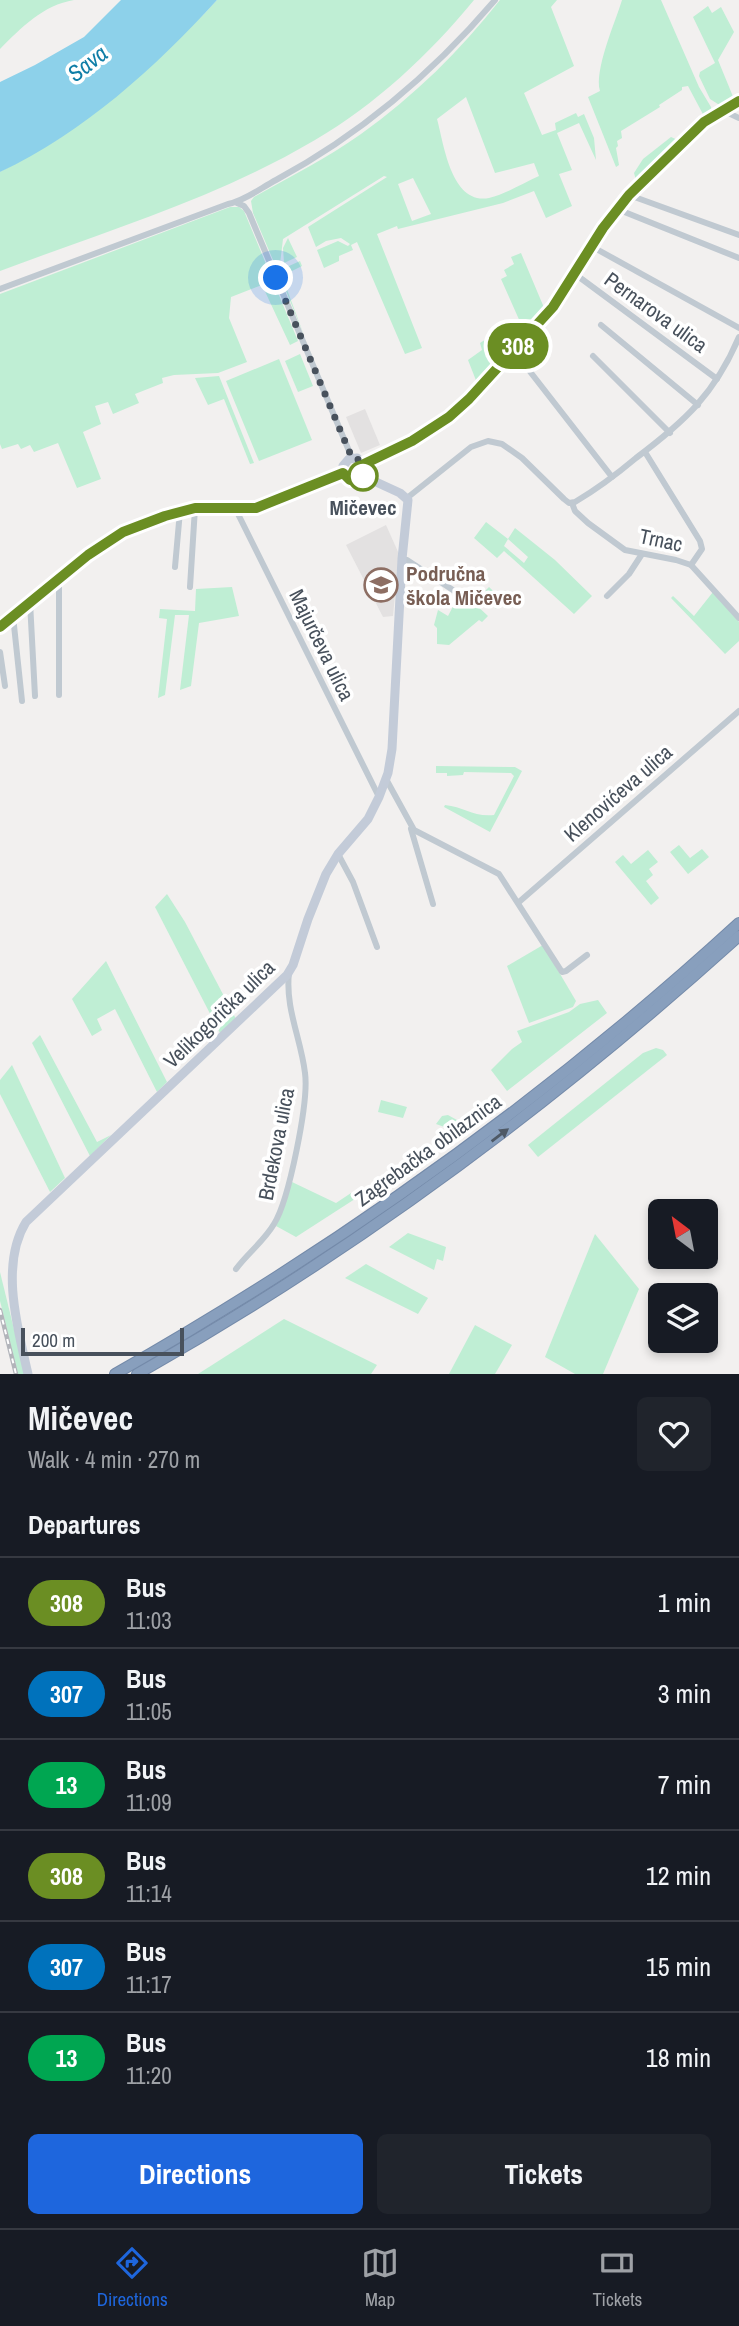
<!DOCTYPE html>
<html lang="en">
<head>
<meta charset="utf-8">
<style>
  :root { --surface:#171b24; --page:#20242c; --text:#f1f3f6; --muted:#9ea1a6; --line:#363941; --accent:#1e66dd }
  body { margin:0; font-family:"Archivo Narrow",sans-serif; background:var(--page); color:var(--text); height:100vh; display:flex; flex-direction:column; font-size:26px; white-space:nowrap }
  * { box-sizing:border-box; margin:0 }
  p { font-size:23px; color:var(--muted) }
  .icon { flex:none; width:38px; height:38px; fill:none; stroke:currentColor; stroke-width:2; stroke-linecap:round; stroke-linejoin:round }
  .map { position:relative; height:1374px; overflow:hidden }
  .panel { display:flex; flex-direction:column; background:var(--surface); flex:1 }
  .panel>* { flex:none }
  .badge { padding:0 14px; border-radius:23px; font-size:24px; line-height:46px }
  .needle { width:46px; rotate:328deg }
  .tools { position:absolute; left:648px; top:1199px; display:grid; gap:14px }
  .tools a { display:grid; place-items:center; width:70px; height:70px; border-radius:10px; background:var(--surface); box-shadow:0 4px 10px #0003; font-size:35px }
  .scale { position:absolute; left:21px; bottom:18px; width:163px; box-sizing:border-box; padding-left:7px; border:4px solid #48515c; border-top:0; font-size:19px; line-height:24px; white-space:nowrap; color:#48515c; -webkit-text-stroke:5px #fff; paint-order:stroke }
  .you { position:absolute; width:35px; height:35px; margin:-18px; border:5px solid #fff; border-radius:50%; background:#1a73e8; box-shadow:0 0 0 10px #1a73e833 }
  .map>.badge { position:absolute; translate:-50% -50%; box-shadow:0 0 0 4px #fff }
  h2 { padding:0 28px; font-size:26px; line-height:63px }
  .round { display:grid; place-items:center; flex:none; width:74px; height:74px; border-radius:10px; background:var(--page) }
  .summary { display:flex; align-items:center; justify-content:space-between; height:119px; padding:0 28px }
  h1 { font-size:33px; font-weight:700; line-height:52px }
  .cta { display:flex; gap:14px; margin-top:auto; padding:14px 28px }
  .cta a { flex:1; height:80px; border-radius:10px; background:var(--accent); color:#fff; font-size:28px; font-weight:700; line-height:80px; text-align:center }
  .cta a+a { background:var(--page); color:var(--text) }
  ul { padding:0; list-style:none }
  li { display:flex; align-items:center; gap:21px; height:91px; padding:0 28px; border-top:2px solid var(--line) }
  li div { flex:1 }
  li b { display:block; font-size:26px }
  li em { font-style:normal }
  li .badge { min-width:77px; font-weight:700; text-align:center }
  .tab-bar { display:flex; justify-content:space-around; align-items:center; height:98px; border-top:2px solid var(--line); background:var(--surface); font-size:19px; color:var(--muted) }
  .tab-bar a { display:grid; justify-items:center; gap:4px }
  .tab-bar .selected { color:var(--accent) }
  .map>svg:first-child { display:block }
  .education { fill:#e3e1e1 }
  .green { fill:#bfeed4; fill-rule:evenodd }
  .water { fill:#8dd1ea }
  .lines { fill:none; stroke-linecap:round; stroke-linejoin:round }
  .highway-casing { stroke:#748aa9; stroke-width:12 }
  .street { stroke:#c0c9d1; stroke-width:6 }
  .secondary { stroke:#c3cbd8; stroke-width:9 }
  .highway { stroke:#889fbd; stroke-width:10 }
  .rail-casing { stroke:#b2b4ba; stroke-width:4.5 }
  .rail { stroke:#fff; stroke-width:2; stroke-dasharray:5; stroke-linecap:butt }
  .oneway { fill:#4e5966 }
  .line-casing { stroke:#fff; stroke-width:16 }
  .line { stroke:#6b8e23; stroke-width:10 }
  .walk { stroke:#48515c; stroke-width:7; stroke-dasharray:0 12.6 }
  .stop-dot { fill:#fff; stroke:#6b8e23; stroke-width:3.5 }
  .labels { text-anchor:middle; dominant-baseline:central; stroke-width:7; stroke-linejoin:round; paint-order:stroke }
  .street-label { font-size:21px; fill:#48515c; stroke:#fff }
  .stop-label { font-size:21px; font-weight:bold; fill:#48515c; stroke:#fff }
  .education-label { font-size:21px; font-weight:bold; fill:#785e54; stroke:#fff; text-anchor:start }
  .water-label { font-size:23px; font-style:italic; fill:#107ea7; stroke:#fff }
</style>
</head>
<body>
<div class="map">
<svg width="739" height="1374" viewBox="0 0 739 1374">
  <rect width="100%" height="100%" fill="#f2f0ef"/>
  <g class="education">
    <polygon points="365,409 380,445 361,453 346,417"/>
    <polygon points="386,525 399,554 393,616 383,617 346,545"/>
  </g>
  <g class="green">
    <path d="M0,0H74C43,5 21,28 0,49Z"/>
    <path d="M217,0H474C430,54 375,105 315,140C217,198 106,231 0,271V172L60,138L203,15Z"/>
    <path d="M500,0H557L551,7L574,66L524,93L542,135L556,130L555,123L576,113L578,117L584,114L594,138L596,160L579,123L557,133L572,170L559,174L572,206L546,218L534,191L503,203L398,229L397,226L377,234L422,348L405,354L357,242L351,245L353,250L339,256V261L324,268L317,250L338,241L348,246L350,244L341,238L326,241L316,247L308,227L387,177L384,176L283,239L280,264L276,267L253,213L251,201L254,197C290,177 327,158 361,134C414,96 460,51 500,0ZM466,97L495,173L534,163L539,176C523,183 506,194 489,198C451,205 444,144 437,119ZM413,178L431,214L412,221L398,184Z"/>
    <path d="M622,0H661L699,87L711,107L712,112L705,118L688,86L682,87V90L659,105L660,107L621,131L622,138L617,141L618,146L616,148L619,165L616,167L588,97L600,91C594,70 615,23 622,0Z"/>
    <polygon points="708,6 712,13 721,7 734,32 718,60 734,99 721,106 710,99 699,76 700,72 715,63 693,17"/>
    <polygon points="671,137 680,141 636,180 634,173 643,159"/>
    <polygon points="230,207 239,207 244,211 298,341 290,345 262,285 231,297 229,318 247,362 218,373 174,375 162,378 163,383 135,394 139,403 113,414 108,402 95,406 101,424 83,432 101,479 77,488 58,443 34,452 30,445 21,449 18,444 2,449 0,444 0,294"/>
    <polygon points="288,238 297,257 284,263 283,248"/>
    <polygon points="521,253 545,310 525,333 501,279 507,276 504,270 514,264 511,257"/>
    <polygon points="300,261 302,266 282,276 305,338 278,271"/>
    <polygon points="497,332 506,352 477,383 468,360 482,350 480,343"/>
    <polygon points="300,354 313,386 298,392 285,361"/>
    <polygon points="279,359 312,440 259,461 226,381"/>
    <polygon points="219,376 254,463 250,464 224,399 208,405 195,378"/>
    <path d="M486,522L508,539L515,528L555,560L592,596L574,614L504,551L497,558L474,538ZM508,539L528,557L524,563L504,546Z"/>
    <polygon points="232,587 239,616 199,623 191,686 180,690 189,615 175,615 165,695 158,698 167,619 159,618 160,609 195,611 196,589"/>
    <polygon points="489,587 504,601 496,609 482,594"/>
    <polygon points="713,592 739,622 739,641 725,654 671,598 673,596 694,616"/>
    <polygon points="458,597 470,606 474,603 488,616 482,622 479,620 449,645 437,644 437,628 434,625 438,610 448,616"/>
    <path d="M436,766L515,767L522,771L490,832L444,807L445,805C464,807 473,817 494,815L514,776L511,773L464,772L463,775L447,776V773H436Z"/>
    <polygon points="679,845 690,858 702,849 709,857 688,874 670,852"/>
    <polygon points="648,850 658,862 649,869 653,875 646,881 659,898 651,905 615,862 623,855 631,864"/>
    <polygon points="167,894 185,922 236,1019 220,1033 155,907"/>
    <polygon points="543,945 576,1001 573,1007 529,1023 507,966"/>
    <polygon points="106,961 167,1082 157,1092 115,1009 97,1019 102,1030 92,1036 72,999"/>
    <polygon points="598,1000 607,1013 507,1091 491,1070 512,1049 522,1042 517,1031 569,1012 580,1004"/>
    <polygon points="40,1035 97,1142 111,1135 90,1156 32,1043"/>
    <polygon points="656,1048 663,1050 667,1055 538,1157 528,1145 643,1053"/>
    <polygon points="12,1065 65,1178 50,1192 0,1094 0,1080"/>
    <polygon points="381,1100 407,1107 403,1118 378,1112"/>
    <polygon points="448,1115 464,1124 442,1142 440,1140 453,1130 436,1124 442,1116"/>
    <polygon points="292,1182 336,1203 351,1193 358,1197 296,1237 276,1226"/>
    <polygon points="408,1233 446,1247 443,1261 437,1259 434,1270 389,1247"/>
    <polygon points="595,1234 639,1289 603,1374 575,1374 545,1357"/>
    <polygon points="366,1264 428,1298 418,1314 345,1278"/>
    <polygon points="0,1272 25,1374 18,1374 0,1301"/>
    <polygon points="284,1319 377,1365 371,1374 198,1374"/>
    <polygon points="475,1325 512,1345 495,1374 449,1374"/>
  </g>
  <path class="water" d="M121,0H217C155,68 83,133 0,172V82L35,65L84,37Z"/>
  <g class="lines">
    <defs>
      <g id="highway">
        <path d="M115,1374C339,1247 549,1097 739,923"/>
        <path d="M137,1374C354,1252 554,1103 739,936"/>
      </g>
    </defs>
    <use href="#highway" class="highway-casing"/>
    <g class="street">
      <polyline points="722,110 739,118"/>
      <polyline points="629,195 739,235"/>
      <polyline points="237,203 244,206 249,213 352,458"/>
      <polyline points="617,209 739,258"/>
      <polyline points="591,246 739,328"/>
      <polyline points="575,274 717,379"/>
      <path d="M0,289L228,204C244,201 261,188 276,180C361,134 432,74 495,0"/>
      <polyline points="601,325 698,405"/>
      <polyline points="514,351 612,477"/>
      <polyline points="593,356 670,433"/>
      <polyline points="645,452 700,541 702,549 691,565"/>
      <path d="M407,498L471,447L488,441L502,444L522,458L564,499L569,503L575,502C597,489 617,474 636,458C684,422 715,394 739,337"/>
      <polyline points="572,503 575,511 588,523 625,550 676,560 691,565 739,618"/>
      <polyline points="235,508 379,797"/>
      <polyline points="402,559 407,560 459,594"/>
      <polyline points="175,567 180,511"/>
      <polyline points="59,579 59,695"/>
      <polyline points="190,587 195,508"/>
      <polyline points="607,596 629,574 642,554"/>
      <polyline points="30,602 35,696"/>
      <polyline points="13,616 22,701"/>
      <polyline points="0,652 5,686"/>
      <polyline points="386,779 414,830 499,874 562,972 566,971 587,955"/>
      <polyline points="411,829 433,904"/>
      <polyline points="338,854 353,882 377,947"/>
      <polyline points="519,902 739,711"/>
      <path d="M236,1269C248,1253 264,1241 274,1224C289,1200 309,1101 305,1073C301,1039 285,1008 289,973"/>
    </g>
    <g class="secondary">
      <polyline points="364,464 426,433 469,399 553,307 603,228 629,195 704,122 739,101"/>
      <polyline points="343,473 343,466 349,459 357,458 364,464"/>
      <polyline points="343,473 347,478 354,481 363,476"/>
      <polyline points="0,627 88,555 123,532 165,516 195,508 256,508 343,473"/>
      <path d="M28,1374C17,1326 0,1264 26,1222L287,975L293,965L308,919L326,874L338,854L368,819L379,797L388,773L392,749L402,559L408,500L400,493L363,476"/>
    </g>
    <use href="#highway" class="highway"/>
    <defs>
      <polyline id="rail" points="0,1310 16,1374"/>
    </defs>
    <use href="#rail" class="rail-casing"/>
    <use href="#rail" class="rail"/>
  </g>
  <defs><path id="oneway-solid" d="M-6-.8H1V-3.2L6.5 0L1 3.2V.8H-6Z" transform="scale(1.75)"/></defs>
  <use class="oneway" href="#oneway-solid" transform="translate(500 1135) rotate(-37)"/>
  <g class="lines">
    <defs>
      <polyline id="line" points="0,627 88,555 123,532 165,516 195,508 256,508 343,473 350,480 358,480 364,474 364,464 412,441 449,417 469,399 553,307 603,228 629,195 704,122 739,101"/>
    </defs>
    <use href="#line" class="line-casing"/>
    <use href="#line" class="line"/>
    <polyline class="walk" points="276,278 352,458 360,460 364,464 363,476"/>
  </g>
  <defs>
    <symbol id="school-ring" viewBox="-11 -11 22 22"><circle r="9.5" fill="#fff" stroke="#8d6e63" stroke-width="1.5"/><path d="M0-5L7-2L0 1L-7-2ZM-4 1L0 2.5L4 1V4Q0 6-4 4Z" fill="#8d6e63"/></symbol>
  </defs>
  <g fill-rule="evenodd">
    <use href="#school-ring" x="362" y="566" width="38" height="38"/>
  </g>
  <circle class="stop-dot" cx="363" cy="476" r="14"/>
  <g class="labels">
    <g class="street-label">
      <text transform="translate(656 312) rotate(36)">Pernarova ulica</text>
      <text transform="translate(661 540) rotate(12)">Trnac</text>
      <text transform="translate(322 645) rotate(64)">Majurčeva ulica</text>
      <text transform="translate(618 793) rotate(-41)">Klenovićeva ulica</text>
      <text transform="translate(219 1014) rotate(-44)">Velikogorička ulica</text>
      <text transform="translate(276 1144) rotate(-79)">Brdekova ulica</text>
      <text transform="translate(428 1150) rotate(-36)">Zagrebačka obilaznica</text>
    </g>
    <g class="stop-label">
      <text x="363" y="507">Mičevec</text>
    </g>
    <g class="education-label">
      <text x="406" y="573">Područna<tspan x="406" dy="24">škola Mičevec</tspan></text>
    </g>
    <g class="water-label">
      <text transform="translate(87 63) rotate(-38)">Sava</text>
    </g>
  </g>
</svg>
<div class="tools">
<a><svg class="needle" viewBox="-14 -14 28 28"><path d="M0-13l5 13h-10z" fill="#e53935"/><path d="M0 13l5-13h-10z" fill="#9ea1a6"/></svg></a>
<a><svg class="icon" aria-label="layers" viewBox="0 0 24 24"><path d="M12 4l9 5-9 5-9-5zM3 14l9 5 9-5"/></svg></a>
</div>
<div class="scale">200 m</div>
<div class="you" style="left:276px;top:278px"></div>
<b class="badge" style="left:518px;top:346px;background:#6b8e23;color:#fff">308</b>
</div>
<section class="panel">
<div class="summary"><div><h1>Mičevec</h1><p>Walk · 4 min · 270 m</p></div><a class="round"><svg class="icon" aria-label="heart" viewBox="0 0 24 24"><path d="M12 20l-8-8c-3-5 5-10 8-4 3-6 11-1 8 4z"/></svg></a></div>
<h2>Departures</h2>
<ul>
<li><span class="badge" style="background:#6b8e23;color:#fff">308</span><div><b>Bus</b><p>11:03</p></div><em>1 min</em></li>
<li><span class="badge" style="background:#0072bc;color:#fff">307</span><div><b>Bus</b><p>11:05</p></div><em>3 min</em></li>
<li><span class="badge" style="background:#00a651;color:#fff">13</span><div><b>Bus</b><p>11:09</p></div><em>7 min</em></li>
<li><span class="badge" style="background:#6b8e23;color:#fff">308</span><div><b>Bus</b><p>11:14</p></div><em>12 min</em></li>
<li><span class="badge" style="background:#0072bc;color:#fff">307</span><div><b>Bus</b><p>11:17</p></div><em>15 min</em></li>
<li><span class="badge" style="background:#00a651;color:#fff">13</span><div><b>Bus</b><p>11:20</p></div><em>18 min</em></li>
</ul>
<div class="cta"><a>Directions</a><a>Tickets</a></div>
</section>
<nav class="tab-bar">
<a class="selected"><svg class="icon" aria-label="directions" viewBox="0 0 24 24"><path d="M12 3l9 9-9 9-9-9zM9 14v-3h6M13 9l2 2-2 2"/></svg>Directions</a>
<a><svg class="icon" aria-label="map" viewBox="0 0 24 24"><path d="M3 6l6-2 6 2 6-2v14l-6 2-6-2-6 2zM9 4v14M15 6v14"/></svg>Map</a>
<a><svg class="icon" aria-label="tickets" viewBox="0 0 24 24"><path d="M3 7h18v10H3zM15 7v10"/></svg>Tickets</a>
</nav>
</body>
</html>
